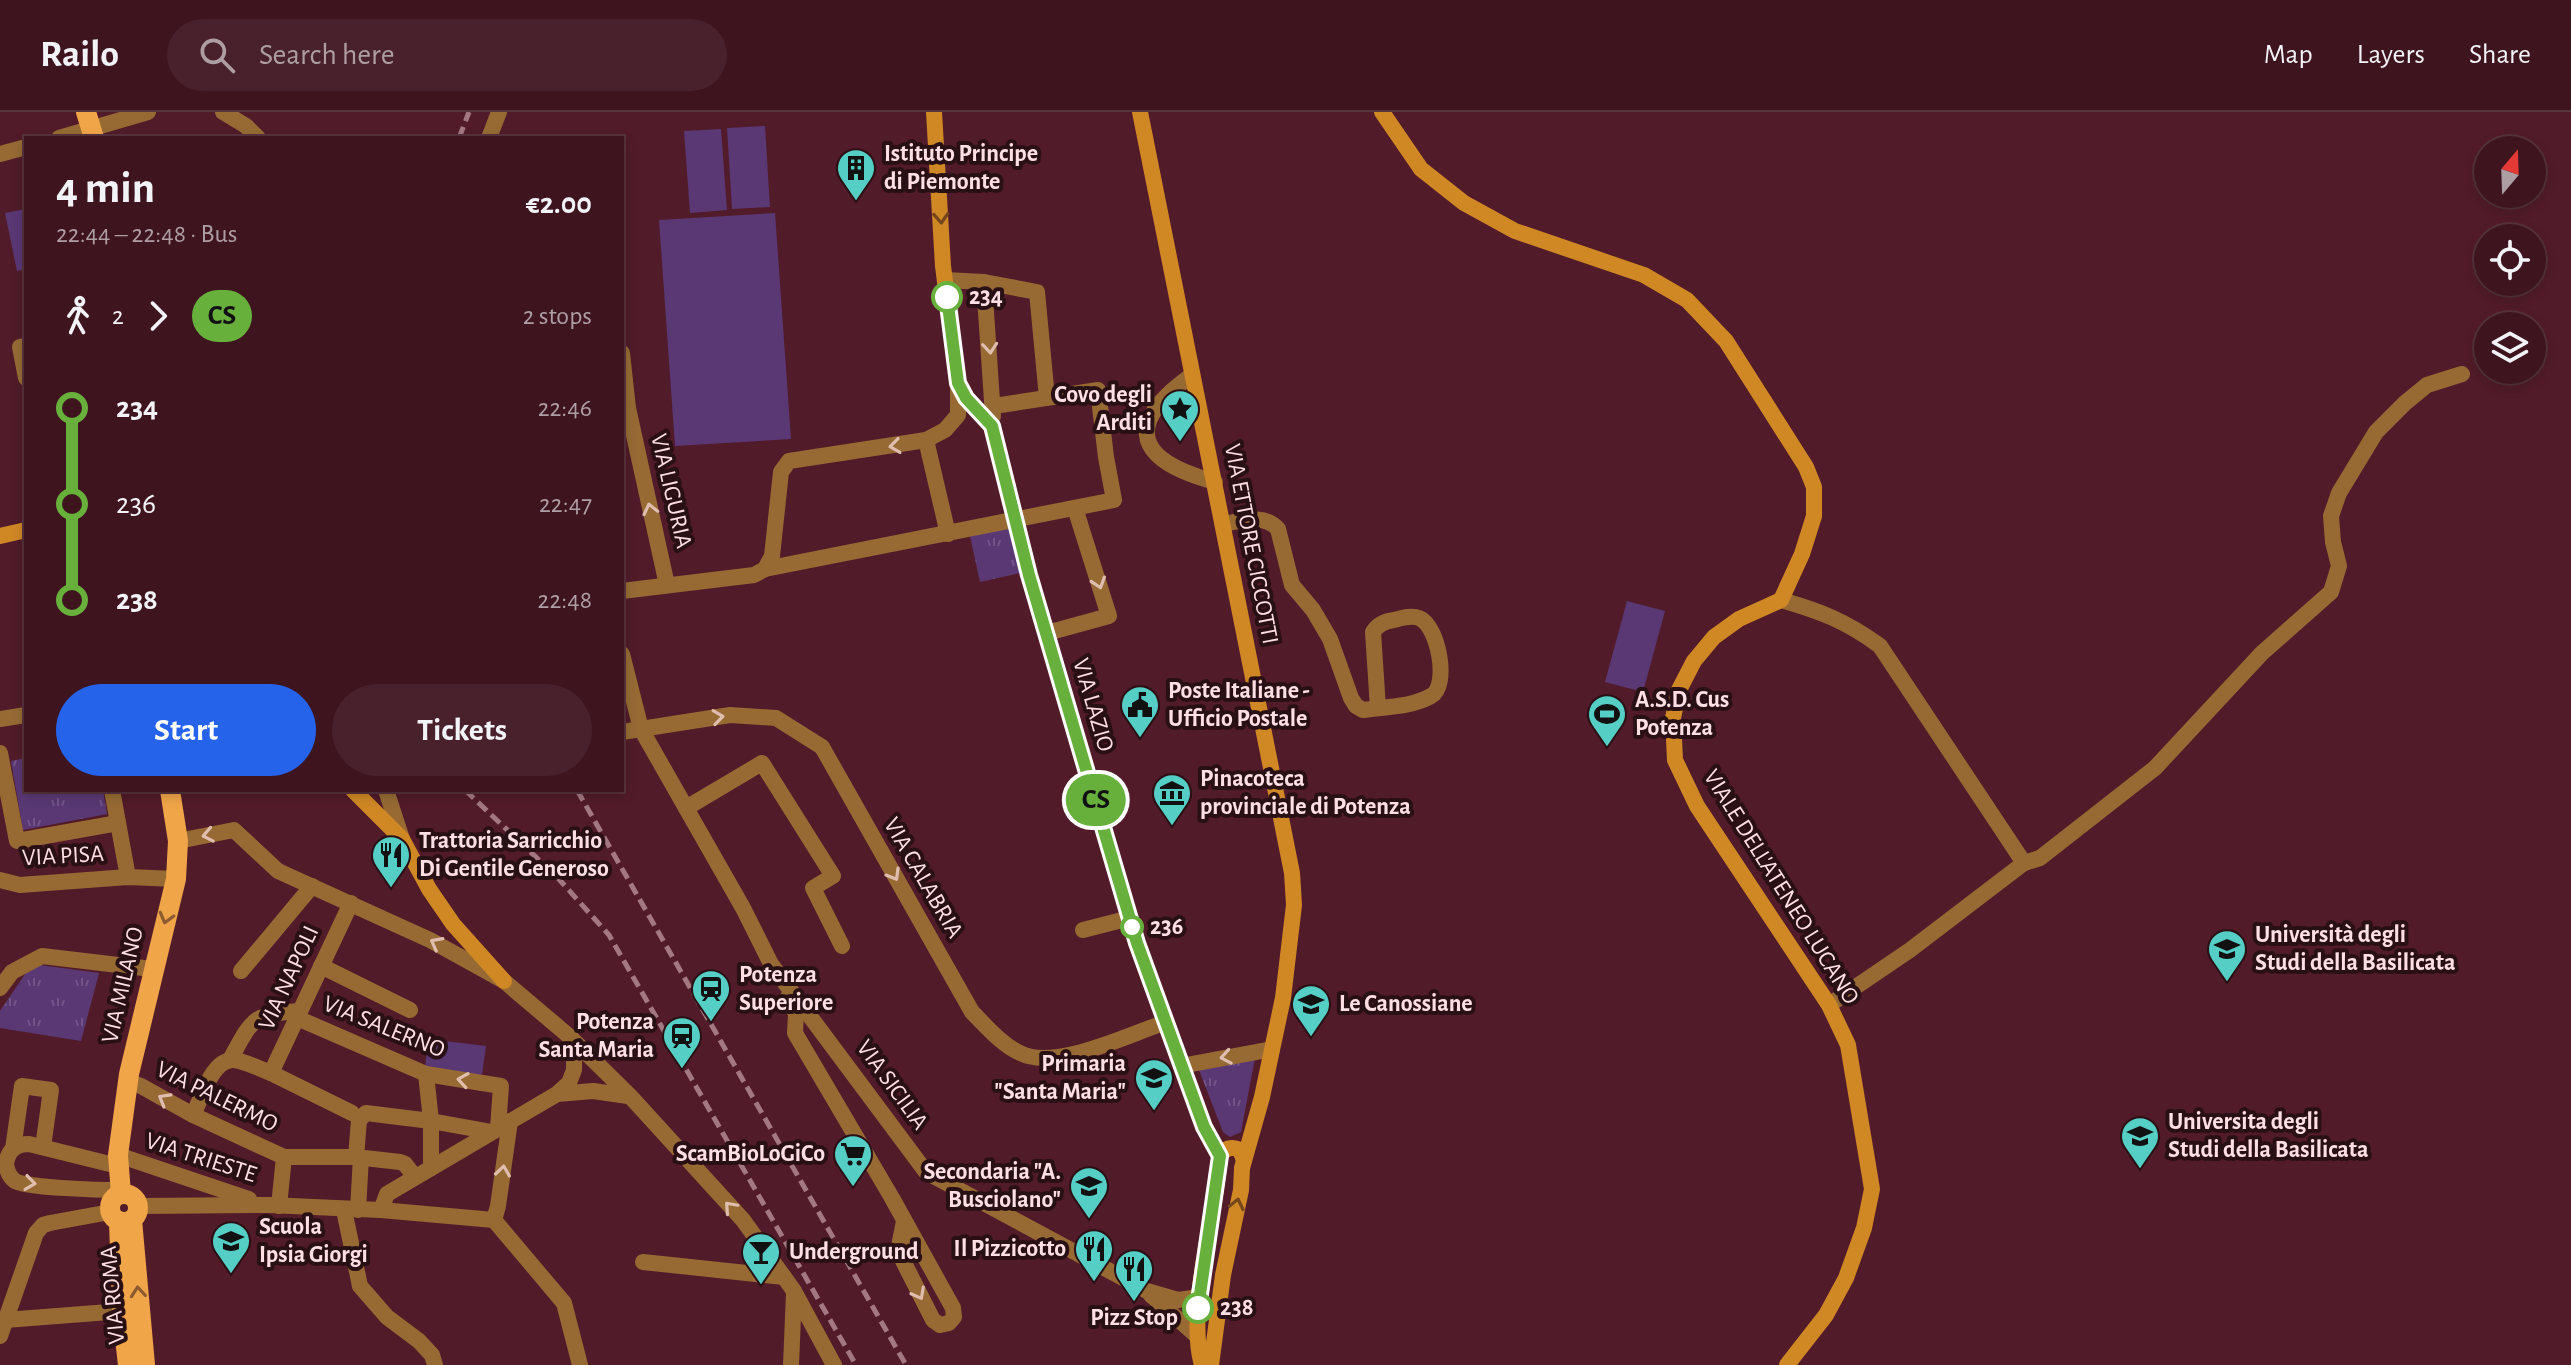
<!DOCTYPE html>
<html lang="en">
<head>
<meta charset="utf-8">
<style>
  :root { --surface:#3e141f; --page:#49212c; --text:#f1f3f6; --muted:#ad9ea4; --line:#57333d; --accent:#2563eb }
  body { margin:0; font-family:"Alegreya Sans",sans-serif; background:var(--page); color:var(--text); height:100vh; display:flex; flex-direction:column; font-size:30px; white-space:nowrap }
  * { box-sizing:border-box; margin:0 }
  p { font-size:26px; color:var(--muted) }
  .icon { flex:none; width:44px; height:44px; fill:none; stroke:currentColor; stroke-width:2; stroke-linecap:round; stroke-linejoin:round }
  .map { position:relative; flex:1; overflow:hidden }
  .details { position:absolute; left:24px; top:24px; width:600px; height:656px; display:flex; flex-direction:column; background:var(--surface); border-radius:0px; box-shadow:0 4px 12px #0003,0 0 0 2px var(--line) }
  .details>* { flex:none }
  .badge { padding:0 16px; border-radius:26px; font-size:28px; line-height:52px }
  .needle { width:52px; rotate:19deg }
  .fabs { position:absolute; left:2474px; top:24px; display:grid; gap:16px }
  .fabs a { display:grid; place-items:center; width:72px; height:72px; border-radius:50%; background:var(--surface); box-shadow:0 4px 12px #0003,0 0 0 2px var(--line); font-size:40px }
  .map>.badge { position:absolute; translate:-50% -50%; box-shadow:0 0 0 4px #fff }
  .legs { display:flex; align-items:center; gap:12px; height:88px; padding:0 32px; font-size:26px }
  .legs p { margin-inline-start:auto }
  .summary { display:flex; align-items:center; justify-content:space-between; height:136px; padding:0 32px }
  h1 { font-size:44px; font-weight:700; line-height:60px }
  .action { display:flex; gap:16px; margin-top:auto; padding:16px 32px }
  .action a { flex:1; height:92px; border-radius:48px; background:var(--accent); color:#fff; font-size:32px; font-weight:700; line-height:92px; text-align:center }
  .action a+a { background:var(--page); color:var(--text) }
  ul { padding:0 32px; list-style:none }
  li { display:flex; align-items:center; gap:28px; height:96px; font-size:30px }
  li i { display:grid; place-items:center; width:12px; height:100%; margin:0 10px; background:currentColor }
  li i::after { content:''; width:20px; height:20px; margin:-10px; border:6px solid; border-radius:50%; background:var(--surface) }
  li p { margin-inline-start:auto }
  li:first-child i { background:linear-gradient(#0000 50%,currentColor 0) }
  li:last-child i { background:linear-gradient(currentColor 50%,#0000 0) }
  header { display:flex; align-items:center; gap:48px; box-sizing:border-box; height:112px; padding:0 40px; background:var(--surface); border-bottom:2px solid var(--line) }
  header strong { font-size:38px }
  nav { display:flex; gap:44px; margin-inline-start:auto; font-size:28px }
  .search { width:560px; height:72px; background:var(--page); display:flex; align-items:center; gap:20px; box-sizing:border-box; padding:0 28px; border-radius:44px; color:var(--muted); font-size:30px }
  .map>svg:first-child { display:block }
  .grass { fill:url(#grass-tufts) }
  .pitch { fill:#593874 }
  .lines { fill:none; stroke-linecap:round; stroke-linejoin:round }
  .street { stroke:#976a34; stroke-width:16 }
  .secondary { stroke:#d08825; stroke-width:16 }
  .primary { stroke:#f0a549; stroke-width:20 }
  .rail { stroke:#a47882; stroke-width:5; stroke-dasharray:12 6; stroke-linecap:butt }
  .oneway { stroke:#74461c }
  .oneway2 { stroke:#dfbdaf }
  .oneway3 { stroke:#8c5a2f }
  .line-1-casing { stroke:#fff; stroke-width:18 }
  .line-1 { stroke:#67b03c; stroke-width:12 }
  .stop-1-dot { fill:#fff; stroke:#67b03c; stroke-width:4 }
  .labels { text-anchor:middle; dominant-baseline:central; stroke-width:8; stroke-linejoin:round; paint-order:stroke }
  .poi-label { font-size:24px; font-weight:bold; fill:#fee0e4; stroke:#291015; text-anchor:start }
  .stop-label { font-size:24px; font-weight:bold; fill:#fee0e4; stroke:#291015; text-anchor:start }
  .street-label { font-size:24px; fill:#fee0e4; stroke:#291015 }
</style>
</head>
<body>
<header>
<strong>Railo</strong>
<div class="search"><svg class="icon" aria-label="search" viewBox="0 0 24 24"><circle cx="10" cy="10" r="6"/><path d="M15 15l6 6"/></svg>Search here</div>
<nav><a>Map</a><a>Layers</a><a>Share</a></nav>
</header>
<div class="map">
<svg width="2571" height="1253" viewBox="0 0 2571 1253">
  <defs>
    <pattern id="grass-tufts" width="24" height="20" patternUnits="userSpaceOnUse" patternTransform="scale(2)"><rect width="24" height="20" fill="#593874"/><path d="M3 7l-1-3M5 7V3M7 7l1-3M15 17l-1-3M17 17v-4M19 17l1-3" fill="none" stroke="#725488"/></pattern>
  </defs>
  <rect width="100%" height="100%" fill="#521b29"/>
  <g class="grass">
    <polygon points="1010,415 1020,461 980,470 970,424"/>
    <polygon points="26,646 26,678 103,678 107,702 23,718 11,649"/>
    <polygon points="32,852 99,861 81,929 0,916 0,899"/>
    <polygon points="1255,946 1241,1020 1230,1025 1223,1020 1199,958"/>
  </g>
  <g class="pitch">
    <polygon points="765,14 770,95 732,97 727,16"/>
    <polygon points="721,17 727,98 690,101 684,19"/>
    <polygon points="26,97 26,157 17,159 5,101"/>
    <polygon points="775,101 791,327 675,334 659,108"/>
    <polygon points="1627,489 1665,499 1643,580 1605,570"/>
    <polygon points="428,927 486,934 482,963 425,956"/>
  </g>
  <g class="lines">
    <g class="street">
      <polyline points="223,0 246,14 258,26"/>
      <polyline points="59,26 148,0"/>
      <polyline points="489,26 499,0"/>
      <polyline points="0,42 26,35"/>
      <polyline points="945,168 984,170 993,304"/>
      <polyline points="984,170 1037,180 1047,286"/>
      <polyline points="26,234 20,235 26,266"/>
      <polyline points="622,241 628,296 624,304"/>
      <path d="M1192,263C1177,274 1156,290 1149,309C1135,346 1190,363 1215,370"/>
      <polyline points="628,296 667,473"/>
      <polyline points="926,328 948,422"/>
      <path d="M1223,412C1242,409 1264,401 1278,417L1292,473L1313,498L1330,527L1351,586L1356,594L1363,598C1384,595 1412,595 1431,584C1450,574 1438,513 1419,506C1412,503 1402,506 1394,508C1385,509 1378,512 1373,520L1378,596"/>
      <polyline points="765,457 1114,388 1106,345 1098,278 994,294"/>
      <polyline points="622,479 754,463 765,457 772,444 781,360 789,349 926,328 945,318 958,303 958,271"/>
      <path d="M1781,488C1820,499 1846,509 1880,534L2024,751L1910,838L1829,893"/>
      <polyline points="1047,521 1109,504 1075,396"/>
      <polyline points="622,542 641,617 743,796 771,852 926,1060 1147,1179 1178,1188 1200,1185"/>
      <polyline points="0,607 26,603"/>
      <path d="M622,620L730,603L776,606L822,635L972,900C986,914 1002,933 1020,941C1055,959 1127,923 1164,911"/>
      <polyline points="0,641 17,729 118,711"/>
      <polyline points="112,678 128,765"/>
      <polyline points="386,678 402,727"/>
      <polyline points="686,696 762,651 833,764 813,776 842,834"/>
      <polyline points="178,729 234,718 278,759 430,828 504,869 570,925 574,941 574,958 569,971 557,982 387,1082 381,1098"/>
      <polyline points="2024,751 2040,746 2155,656 2262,541 2331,480 2339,454 2333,430 2331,404 2339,381 2376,320 2405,291 2427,273 2462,262"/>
      <polyline points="0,768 20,773 128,765 176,767"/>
      <polyline points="1083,818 1130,806"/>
      <polyline points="321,854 410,898"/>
      <polyline points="241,859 312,774"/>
      <polyline points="0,876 12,860 42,844 152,857"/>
      <polyline points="788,885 796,902 795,921 892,1086 953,1196 954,1205 949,1211 940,1213 933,1208 898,1139 904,1109"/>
      <polyline points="297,906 426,962 501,974 498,1016"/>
      <polyline points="571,926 630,984 743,1108 794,1179 834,1253"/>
      <path d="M230,948C252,907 252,902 300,899"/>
      <polyline points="1181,954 1272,937"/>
      <polyline points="271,961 352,1001"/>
      <polyline points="127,969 141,974 193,1003 284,1045 356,1045"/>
      <polyline points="557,982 593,979 628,984"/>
      <path d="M193,1003C201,988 212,946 234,948C245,949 260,957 271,961L351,791"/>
      <polyline points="13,1037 22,974 51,978 43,1035"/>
      <polyline points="118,1043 249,1087"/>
      <path d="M118,1054L29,1032C15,1032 8,1039 6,1052C7,1059 9,1065 15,1069C27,1076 102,1078 120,1078"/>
      <polyline points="431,1056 431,1009 492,1020"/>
      <polyline points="415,1065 405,1052 400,1050 356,1045 359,1008 366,1001 431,1009 426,962"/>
      <polyline points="138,1094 269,1093 381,1098 494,1108"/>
      <polyline points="279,1094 284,1045"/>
      <polyline points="344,1098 360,1174 387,1205 419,1229 432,1243 435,1253"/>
      <polyline points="358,1098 361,1045"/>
      <polyline points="494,1108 564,1191 580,1253"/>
      <polyline points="494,1108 498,1094 510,1009"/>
      <polyline points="643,1150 784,1165"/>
      <polyline points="1151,1183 1197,1224"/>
      <polyline points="5,1208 122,1199"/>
      <polyline points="0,1224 36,1121 43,1113 50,1111 110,1100"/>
      <polyline points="791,1253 794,1181"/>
    </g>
    <g class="secondary">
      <polyline points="934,0 943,154 958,271 966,286 992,314 1029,463 1137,831 1204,1015 1220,1044"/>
      <polyline points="1140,0 1292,761 1294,793 1283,886 1262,985 1242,1056 1241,1078 1223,1163 1211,1253"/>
      <polyline points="1382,0 1421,57 1464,91 1515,119 1644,163 1687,188 1726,229 1806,355 1814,375 1814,404 1802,442 1781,488 1739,507 1714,525 1694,549 1679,578 1673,606 1675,648 1697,694 1829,893 1848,933 1872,1077 1864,1116 1846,1166 1826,1203 1787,1253"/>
      <polyline points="0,424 26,418"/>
      <polyline points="353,678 402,727 429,777 453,812 504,869"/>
      <path d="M1202,1253C1186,1198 1216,1104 1220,1044C1224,1036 1232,1034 1240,1038L1244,1048"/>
    </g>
    <g class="primary">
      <polyline points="86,0 94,26"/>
      <polyline points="121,1082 118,1043 129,962 176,767 178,729 170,678"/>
      <circle cx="124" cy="1096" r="14"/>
      <polyline points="132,1108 145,1253"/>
      <polyline points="119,1109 122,1199 128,1253"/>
    </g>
    <g class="rail">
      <polyline points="459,26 469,0"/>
      <polyline points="465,678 557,765 609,823 856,1253"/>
      <polyline points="577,678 906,1253"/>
    </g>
  </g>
  <defs><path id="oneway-chevron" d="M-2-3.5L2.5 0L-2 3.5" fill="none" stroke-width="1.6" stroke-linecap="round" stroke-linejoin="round" transform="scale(2)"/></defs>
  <g class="oneway">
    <use href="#oneway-chevron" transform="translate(941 106) rotate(87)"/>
    <use href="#oneway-chevron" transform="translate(1237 1092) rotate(-77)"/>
  </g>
  <g class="oneway2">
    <use href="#oneway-chevron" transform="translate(990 236) rotate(85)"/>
    <use href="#oneway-chevron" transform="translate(895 334) rotate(172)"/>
    <use href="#oneway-chevron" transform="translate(650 397) rotate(-103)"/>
    <use href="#oneway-chevron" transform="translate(1099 471) rotate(72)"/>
    <use href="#oneway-chevron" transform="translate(718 605) rotate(-8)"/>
    <use href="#oneway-chevron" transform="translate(208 723) rotate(169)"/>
    <use href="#oneway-chevron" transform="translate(894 763) rotate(60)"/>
    <use href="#oneway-chevron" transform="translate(436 831) rotate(-152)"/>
    <use href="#oneway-chevron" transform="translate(1226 945) rotate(170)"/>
    <use href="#oneway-chevron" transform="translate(463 968) rotate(-171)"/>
    <use href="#oneway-chevron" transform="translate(164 987) rotate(-150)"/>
    <use href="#oneway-chevron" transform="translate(503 1059) rotate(-82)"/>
    <use href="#oneway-chevron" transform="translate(30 1071) rotate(8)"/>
    <use href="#oneway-chevron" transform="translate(730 1095) rotate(-132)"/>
    <use href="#oneway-chevron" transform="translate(919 1182) rotate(62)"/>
  </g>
  <g class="oneway3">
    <use href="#oneway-chevron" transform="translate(166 806) rotate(105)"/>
    <use href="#oneway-chevron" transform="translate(138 1180) rotate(-95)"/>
  </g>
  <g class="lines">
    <defs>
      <polyline id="line-1" points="947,185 958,271 966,286 992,314 1029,463 1137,831 1204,1015 1220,1044 1198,1196"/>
    </defs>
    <use href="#line-1" class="line-1-casing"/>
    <use href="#line-1" class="line-1"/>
  </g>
  <defs>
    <symbol id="building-pin" viewBox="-11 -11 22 30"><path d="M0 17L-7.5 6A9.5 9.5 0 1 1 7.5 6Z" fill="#55cec5" stroke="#291015"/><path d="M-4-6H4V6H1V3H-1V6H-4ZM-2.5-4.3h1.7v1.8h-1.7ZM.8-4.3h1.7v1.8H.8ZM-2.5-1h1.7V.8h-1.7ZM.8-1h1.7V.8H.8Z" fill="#111"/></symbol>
    <symbol id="sight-pin" viewBox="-11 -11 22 30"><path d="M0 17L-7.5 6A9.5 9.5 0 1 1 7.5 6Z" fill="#55cec5" stroke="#291015"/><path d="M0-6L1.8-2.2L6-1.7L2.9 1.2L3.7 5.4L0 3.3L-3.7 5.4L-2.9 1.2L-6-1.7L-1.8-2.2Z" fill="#111"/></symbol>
    <symbol id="civic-pin" viewBox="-11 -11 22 30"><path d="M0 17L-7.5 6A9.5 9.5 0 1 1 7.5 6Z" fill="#55cec5" stroke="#291015"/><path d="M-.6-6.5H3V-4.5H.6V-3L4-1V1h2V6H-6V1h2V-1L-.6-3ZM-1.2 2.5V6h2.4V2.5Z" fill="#111"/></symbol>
    <symbol id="stadium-pin" viewBox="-11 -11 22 30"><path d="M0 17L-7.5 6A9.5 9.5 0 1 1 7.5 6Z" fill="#55cec5" stroke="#291015"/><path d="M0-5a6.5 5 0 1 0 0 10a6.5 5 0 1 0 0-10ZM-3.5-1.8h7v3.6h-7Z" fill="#111"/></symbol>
    <symbol id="museum-pin" viewBox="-11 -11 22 30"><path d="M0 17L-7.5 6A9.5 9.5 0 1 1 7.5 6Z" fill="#55cec5" stroke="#291015"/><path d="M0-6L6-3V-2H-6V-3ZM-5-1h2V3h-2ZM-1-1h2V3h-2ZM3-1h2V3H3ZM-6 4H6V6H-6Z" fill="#111"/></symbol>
    <symbol id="restaurant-pin" viewBox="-11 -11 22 30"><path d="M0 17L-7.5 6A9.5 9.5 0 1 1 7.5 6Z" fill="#55cec5" stroke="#291015"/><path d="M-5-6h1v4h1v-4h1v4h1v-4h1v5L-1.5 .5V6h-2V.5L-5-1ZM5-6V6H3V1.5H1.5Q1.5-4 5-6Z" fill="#111"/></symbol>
    <symbol id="university-pin" viewBox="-11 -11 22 30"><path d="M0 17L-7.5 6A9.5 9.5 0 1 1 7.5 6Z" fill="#55cec5" stroke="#291015"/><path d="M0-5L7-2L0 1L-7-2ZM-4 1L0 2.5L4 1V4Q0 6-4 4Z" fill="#111"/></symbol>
    <symbol id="station-pin" viewBox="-11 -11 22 30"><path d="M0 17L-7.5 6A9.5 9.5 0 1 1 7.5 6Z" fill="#55cec5" stroke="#291015"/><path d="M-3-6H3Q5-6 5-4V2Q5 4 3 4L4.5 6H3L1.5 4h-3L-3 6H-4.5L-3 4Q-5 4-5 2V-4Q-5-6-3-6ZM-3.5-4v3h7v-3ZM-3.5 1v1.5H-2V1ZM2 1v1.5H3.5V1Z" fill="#111"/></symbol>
    <symbol id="school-pin" viewBox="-11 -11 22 30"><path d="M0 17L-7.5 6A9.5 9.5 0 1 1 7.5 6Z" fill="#55cec5" stroke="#291015"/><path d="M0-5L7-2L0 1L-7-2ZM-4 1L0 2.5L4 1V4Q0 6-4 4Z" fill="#111"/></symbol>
    <symbol id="supermarket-pin" viewBox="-11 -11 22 30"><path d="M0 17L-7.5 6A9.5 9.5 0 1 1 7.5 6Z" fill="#55cec5" stroke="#291015"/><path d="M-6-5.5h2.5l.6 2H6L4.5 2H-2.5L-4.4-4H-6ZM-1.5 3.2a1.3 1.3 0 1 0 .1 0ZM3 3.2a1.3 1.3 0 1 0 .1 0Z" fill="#111"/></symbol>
    <symbol id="bar-pin" viewBox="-11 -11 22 30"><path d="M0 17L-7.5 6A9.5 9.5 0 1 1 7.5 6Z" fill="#55cec5" stroke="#291015"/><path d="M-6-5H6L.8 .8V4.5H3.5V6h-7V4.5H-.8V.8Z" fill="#111"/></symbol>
  </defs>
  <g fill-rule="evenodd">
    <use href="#building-pin" x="834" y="34" width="44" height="60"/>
    <use href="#sight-pin" x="1158" y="275" width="44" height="60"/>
    <use href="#civic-pin" x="1118" y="571" width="44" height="60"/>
    <use href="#stadium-pin" x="1585" y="580" width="44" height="60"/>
    <use href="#museum-pin" x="1150" y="659" width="44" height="60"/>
    <use href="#restaurant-pin" x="369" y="721" width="44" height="60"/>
    <use href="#university-pin" x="2205" y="815" width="44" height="60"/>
    <use href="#station-pin" x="689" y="855" width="44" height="60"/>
    <use href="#school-pin" x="1289" y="870" width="44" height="60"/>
    <use href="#station-pin" x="660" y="902" width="44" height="60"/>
    <use href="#school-pin" x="1132" y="944" width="44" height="60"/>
    <use href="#university-pin" x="2118" y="1002" width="44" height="60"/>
    <use href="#supermarket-pin" x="831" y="1020" width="44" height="60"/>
    <use href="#school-pin" x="1067" y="1052" width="44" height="60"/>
    <use href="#school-pin" x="209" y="1107" width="44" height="60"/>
    <use href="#restaurant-pin" x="1072" y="1115" width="44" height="60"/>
    <use href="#bar-pin" x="739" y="1118" width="44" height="60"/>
    <use href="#restaurant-pin" x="1112" y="1135" width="44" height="60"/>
  </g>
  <g class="stop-1-dot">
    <circle cx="947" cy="185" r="14"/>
    <circle cx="1132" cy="815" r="10"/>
    <circle cx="1198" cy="1196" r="14"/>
  </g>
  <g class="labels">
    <g class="poi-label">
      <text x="884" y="42">Istituto Principe<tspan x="884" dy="28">di Piemonte</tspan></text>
      <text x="1152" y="283" text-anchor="end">Covo degli<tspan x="1152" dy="28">Arditi</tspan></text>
      <text x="1168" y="579">Poste Italiane -<tspan x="1168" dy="28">Ufficio Postale</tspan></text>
      <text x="1635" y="588">A.S.D. Cus<tspan x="1635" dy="28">Potenza</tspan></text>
      <text x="1200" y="667">Pinacoteca<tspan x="1200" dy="28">provinciale di Potenza</tspan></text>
      <text x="419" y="729">Trattoria Sarricchio<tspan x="419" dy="28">Di Gentile Generoso</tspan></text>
      <text x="2255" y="823">Università degli<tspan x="2255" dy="28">Studi della Basilicata</tspan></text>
      <text x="739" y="863">Potenza<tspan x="739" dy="28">Superiore</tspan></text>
      <text x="1339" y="892">Le Canossiane</text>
      <text x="654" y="910" text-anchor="end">Potenza<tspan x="654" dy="28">Santa Maria</tspan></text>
      <text x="1126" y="952" text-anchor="end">Primaria<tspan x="1126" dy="28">"Santa Maria"</tspan></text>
      <text x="2168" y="1010">Universita degli<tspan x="2168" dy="28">Studi della Basilicata</tspan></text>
      <text x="825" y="1042" text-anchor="end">ScamBioLoGiCo</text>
      <text x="1061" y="1060" text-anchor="end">Secondaria "A.<tspan x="1061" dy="28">Busciolano"</tspan></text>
      <text x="259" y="1115">Scuola<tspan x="259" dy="28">Ipsia Giorgi</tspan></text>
      <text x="1066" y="1137" text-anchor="end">Il Pizzicotto</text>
      <text x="789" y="1140">Underground</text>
      <text x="1134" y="1206" text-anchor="middle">Pizz Stop</text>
    </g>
    <g class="stop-label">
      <text x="969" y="185">234</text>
      <text x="1150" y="815">236</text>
      <text x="1220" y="1196">238</text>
    </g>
    <g class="street-label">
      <text transform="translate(671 379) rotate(77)">VIA LIGURIA</text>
      <text transform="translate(1251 432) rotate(79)">VIA ETTORE CICCOTTI</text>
      <text transform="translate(1093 593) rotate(74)">VIA LAZIO</text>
      <text transform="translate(63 744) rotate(-3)">VIA PISA</text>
      <text transform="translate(923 766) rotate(60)">VIA CALABRIA</text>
      <text transform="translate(1781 775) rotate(58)">VIALE DELL'ATENEO LUCANO</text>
      <text transform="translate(289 866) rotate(-65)">VIA NAPOLI</text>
      <text transform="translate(123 873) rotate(-77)">VIA MILANO</text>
      <text transform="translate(384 915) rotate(22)">VIA SALERNO</text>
      <text transform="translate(892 973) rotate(54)">VIA SICILIA</text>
      <text transform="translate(217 985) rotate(26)">VIA PALERMO</text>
      <text transform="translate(201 1046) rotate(18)">VIA TRIESTE</text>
      <text transform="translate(113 1183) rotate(-95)">VIA ROMA</text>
    </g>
  </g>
</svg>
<div class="fabs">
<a><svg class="needle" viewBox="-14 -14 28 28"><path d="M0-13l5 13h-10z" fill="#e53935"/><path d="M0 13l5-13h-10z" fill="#ad9ea4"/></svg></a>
<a><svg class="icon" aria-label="locate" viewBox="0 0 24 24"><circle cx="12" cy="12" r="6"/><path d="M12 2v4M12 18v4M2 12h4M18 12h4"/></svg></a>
<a><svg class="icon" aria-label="layers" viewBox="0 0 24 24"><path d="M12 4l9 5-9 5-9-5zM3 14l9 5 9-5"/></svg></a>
</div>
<b class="badge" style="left:1096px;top:688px;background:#67b03c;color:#111">CS</b>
<section class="details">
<div class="summary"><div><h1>4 min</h1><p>22:44 – 22:48 · Bus</p></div><b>€2.00</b></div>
<div class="legs"><svg class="icon" aria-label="walk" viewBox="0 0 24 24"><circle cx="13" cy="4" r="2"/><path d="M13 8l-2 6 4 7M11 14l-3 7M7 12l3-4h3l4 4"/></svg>2<svg class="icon" aria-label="forward" viewBox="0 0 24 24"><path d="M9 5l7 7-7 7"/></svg><b class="badge" style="background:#67b03c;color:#111">CS</b><p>2 stops</p></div>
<ul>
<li><i style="color:#67b03c"></i><b>234</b><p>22:46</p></li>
<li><i style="color:#67b03c"></i><span>236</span><p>22:47</p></li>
<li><i style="color:#67b03c"></i><b>238</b><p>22:48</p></li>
</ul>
<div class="action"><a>Start</a><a>Tickets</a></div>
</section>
</div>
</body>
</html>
